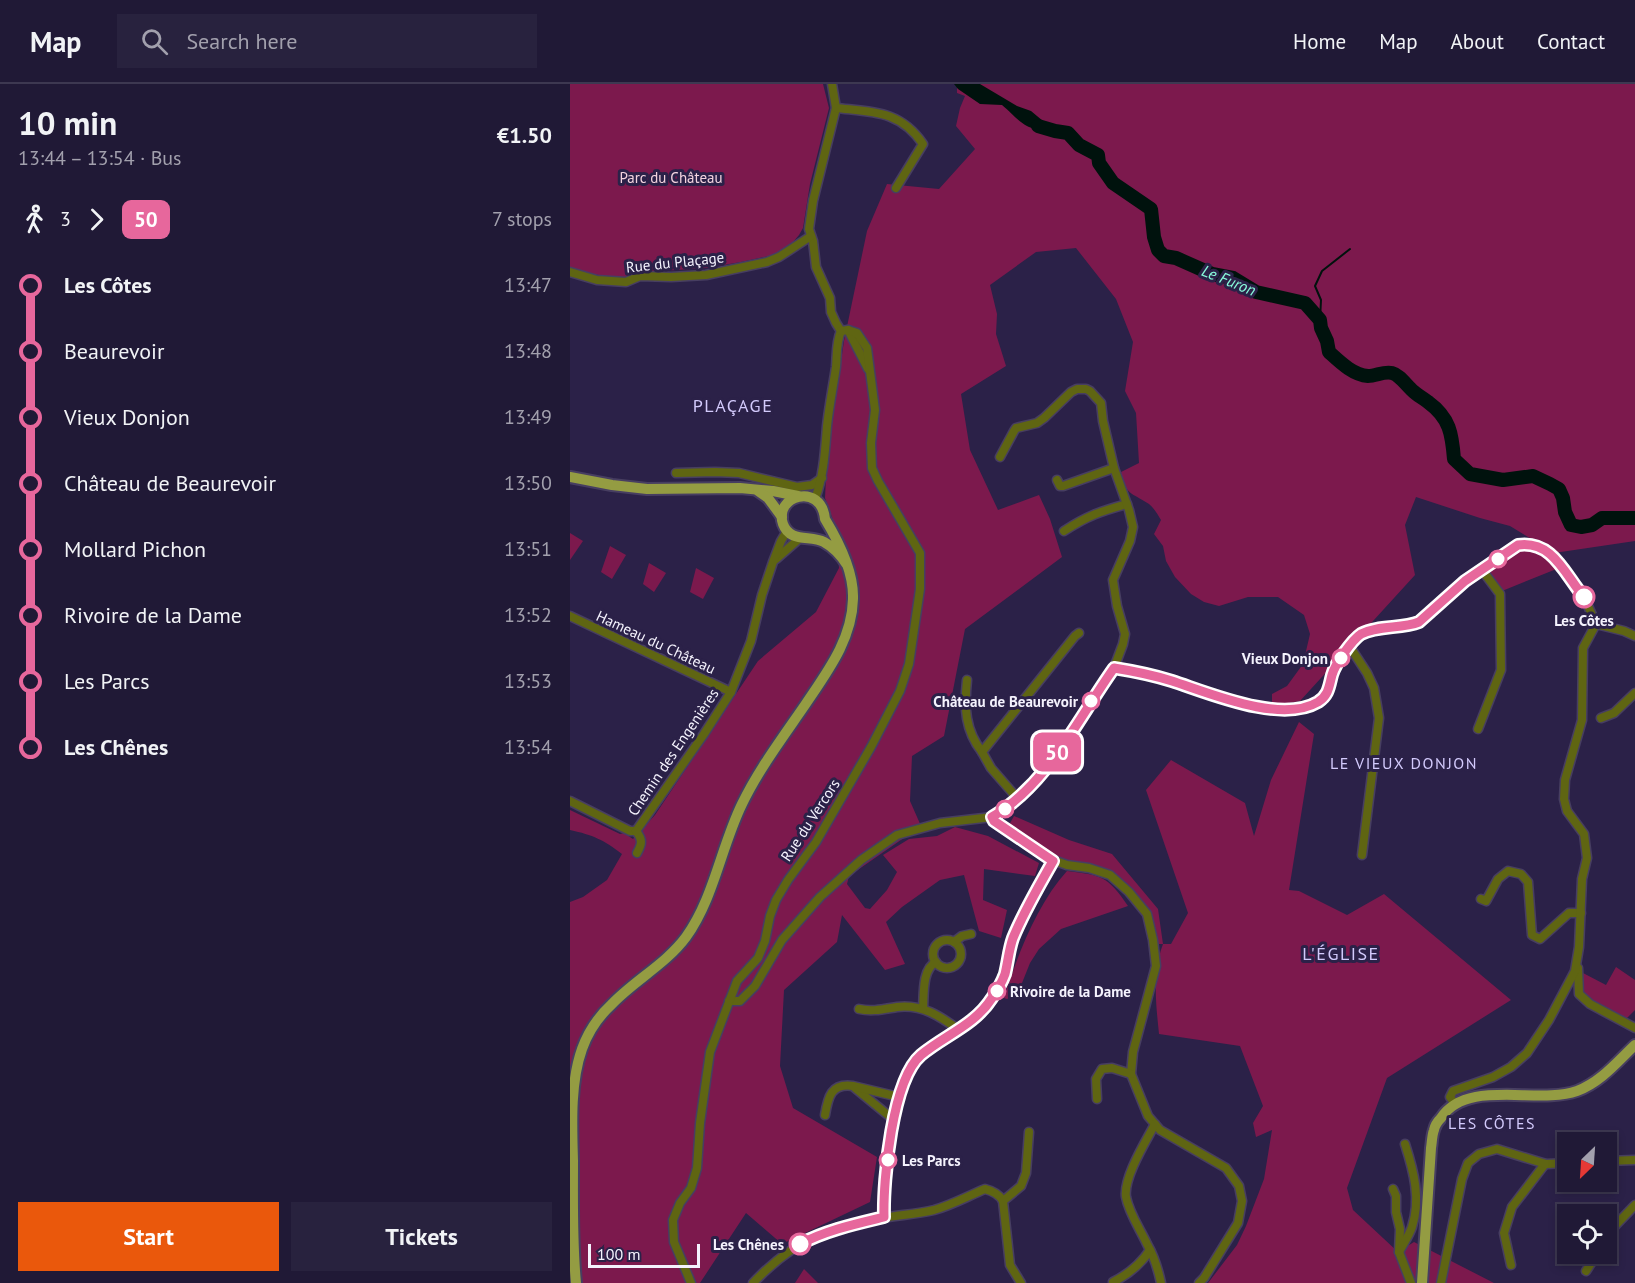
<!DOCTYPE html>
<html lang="en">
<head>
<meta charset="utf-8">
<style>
  :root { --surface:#201936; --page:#28223e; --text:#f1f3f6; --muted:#a2a0ad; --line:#3d3851; --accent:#ea580c }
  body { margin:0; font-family:"PT Sans",sans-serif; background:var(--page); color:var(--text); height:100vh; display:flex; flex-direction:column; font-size:22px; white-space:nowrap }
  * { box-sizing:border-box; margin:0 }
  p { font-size:20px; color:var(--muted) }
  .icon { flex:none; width:33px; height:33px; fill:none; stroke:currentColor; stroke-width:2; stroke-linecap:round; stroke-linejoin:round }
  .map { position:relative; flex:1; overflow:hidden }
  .drawer { display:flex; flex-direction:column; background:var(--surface); width:570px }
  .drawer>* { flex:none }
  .badge { padding:0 12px; border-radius:9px; font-size:21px; line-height:39px }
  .needle { width:39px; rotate:205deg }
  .fabs { position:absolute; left:987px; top:1048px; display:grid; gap:12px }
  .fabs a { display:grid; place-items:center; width:60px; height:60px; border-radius:0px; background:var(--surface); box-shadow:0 3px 9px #0003,0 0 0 2px var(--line); font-size:30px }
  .scale { position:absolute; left:18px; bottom:15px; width:112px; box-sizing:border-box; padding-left:6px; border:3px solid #f4f2fd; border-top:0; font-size:16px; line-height:21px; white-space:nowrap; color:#f4f2fd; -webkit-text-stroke:4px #2b2148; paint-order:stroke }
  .map>.badge { position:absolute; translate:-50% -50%; box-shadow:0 0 0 3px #fff }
  .legs { display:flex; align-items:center; gap:9px; height:66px; padding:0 18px; font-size:20px }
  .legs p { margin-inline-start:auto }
  .summary { display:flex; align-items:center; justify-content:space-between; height:102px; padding:0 18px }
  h1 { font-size:33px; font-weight:600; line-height:45px }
  .primary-button { display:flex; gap:12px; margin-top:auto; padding:12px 18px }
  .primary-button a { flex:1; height:69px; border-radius:0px; background:var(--accent); color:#fff; font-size:24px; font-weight:600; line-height:69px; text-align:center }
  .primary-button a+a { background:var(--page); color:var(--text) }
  ul { padding:0 18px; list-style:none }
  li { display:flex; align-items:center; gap:21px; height:66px; font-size:22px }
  li i { display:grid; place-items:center; width:9px; height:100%; margin:0 8px; background:currentColor }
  li i::after { content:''; width:15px; height:15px; margin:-8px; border:4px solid; border-radius:50%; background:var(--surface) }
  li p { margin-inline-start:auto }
  li:first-child i { background:linear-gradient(#0000 50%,currentColor 0) }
  li:last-child i { background:linear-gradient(currentColor 50%,#0000 0) }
  header { display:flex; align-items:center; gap:36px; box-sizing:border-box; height:84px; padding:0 30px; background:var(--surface); border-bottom:2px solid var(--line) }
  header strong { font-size:28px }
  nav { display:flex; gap:33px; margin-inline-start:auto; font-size:21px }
  .search { width:420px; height:54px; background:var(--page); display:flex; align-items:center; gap:15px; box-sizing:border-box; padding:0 21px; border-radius:0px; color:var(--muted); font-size:22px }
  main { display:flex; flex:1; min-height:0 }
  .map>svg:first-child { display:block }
  .green { fill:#7c194d }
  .water { fill:#00120d }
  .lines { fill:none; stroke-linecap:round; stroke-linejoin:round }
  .stream { stroke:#00120d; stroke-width:2 }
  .river { stroke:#00120d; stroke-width:14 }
  .minor-casing { stroke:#473e61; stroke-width:11 }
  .major-casing { stroke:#473e61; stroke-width:14 }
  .minor { stroke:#5f6512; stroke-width:8 }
  .major { stroke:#949c42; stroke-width:10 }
  .line-1-casing { stroke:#fff; stroke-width:14 }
  .line-1 { stroke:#e7679c; stroke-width:9 }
  .stop-1-dot { fill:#fff; stroke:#e7679c; stroke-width:3 }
  .labels { text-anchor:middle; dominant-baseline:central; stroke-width:6; stroke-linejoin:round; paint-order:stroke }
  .park-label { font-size:15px; fill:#f3d3df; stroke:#2b2148 }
  .street-label { font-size:15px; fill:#f4f2fd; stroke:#2b2148 }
  .stop-label { font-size:15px; font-weight:bold; fill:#f4f2fd; stroke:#2b2148; text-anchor:end }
  .water-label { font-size:16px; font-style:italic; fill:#88fcdc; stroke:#2b2148 }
  .neighbourhood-label { font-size:16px; letter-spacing:1.5px; fill:#d3cafc; stroke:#2b2148 }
  .quarter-label { font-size:18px; letter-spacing:1.5px; fill:#d3cafc; stroke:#2b2148 }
</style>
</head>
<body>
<header>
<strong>Map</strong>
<div class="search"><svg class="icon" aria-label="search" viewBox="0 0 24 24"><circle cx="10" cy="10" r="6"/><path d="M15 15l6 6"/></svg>Search here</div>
<nav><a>Home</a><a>Map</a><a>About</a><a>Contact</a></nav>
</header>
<main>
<section class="drawer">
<div class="summary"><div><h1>10 min</h1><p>13:44 – 13:54 · Bus</p></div><b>€1.50</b></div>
<div class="legs"><svg class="icon" aria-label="walk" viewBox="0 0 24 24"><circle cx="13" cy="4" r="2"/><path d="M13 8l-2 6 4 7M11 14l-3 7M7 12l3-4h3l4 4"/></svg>3<svg class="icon" aria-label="forward" viewBox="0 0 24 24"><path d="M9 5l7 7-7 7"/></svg><b class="badge" style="background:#e7679c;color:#fff">50</b><p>7 stops</p></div>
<ul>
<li><i style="color:#e7679c"></i><b>Les Côtes</b><p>13:47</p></li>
<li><i style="color:#e7679c"></i><span>Beaurevoir</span><p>13:48</p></li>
<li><i style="color:#e7679c"></i><span>Vieux Donjon</span><p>13:49</p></li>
<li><i style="color:#e7679c"></i><span>Château de Beaurevoir</span><p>13:50</p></li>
<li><i style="color:#e7679c"></i><span>Mollard Pichon</span><p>13:51</p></li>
<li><i style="color:#e7679c"></i><span>Rivoire de la Dame</span><p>13:52</p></li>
<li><i style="color:#e7679c"></i><span>Les Parcs</span><p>13:53</p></li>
<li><i style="color:#e7679c"></i><b>Les Chênes</b><p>13:54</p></li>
</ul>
<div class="primary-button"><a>Start</a><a>Tickets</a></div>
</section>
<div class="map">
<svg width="1065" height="1199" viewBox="0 0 1065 1199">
  <rect width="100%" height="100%" fill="#2b2148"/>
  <g class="green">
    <polygon points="0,0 253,0 259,24 240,100 233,144 229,151 218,164 204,171 171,178 136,184 77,188 53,194 38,193 0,185"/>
    <path d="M387,0H1065V457L984,469L940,442L910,434L846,413L835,441L845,491L730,617L702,622V610L717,602L733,580L740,550L734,531L708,513H678L649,522L634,518L621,510L605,493L596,477L593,462L584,450L591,436C588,431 584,424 579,420C561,408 556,412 551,388L569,379L566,329L555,307L563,258L546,215L506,164L466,168L420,201L427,230L426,250L436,282L391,310L400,366L428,426L469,411L480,435L492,473L395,545L374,652L342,672L340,717L351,742L279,792L277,800L295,824L300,825L317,806L327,788L313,771L339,755L367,752L385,743L418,752L469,779L465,792L414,785L413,816L437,826L431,854L409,847L394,791L370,796L332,823L316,838L335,880L315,886L272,831L267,858L214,906L210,982L223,1024L307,1073L300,1118L212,1160L176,1129L130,1199H0V818L13,813L37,796L52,770C34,756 23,751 0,746V726L50,750L54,749L63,755L85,731L188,577L246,528L269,484L266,444L255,414L257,372L274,257L297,147L317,100L369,105L405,65L386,42L390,24L395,12L387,9Z"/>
    <polygon points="0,449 13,457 0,476"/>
    <polygon points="40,462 56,471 42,495 31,488"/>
    <polygon points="954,462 971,465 989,484 932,507 919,489 921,484"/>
    <polygon points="79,479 96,489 84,508 73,500"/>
    <polygon points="126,484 144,494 133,515 120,508"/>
    <path d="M729,638L744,650L719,806L729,807L777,831L814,810L941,916L817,994L777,1104L783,1126L828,1168L844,1158L924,1199H638L667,1161L676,1142L694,1095L702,1046L686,1053L683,1039L693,1022L670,962L589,950C586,920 582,889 593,860H587L580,829L537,787L487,773L439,741L444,732L499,756L542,770L588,825L593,860H601L618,829L576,706L601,676L675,719L684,752L701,696Z"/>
    <path d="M497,787C531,791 538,792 558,822L491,845L469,865L460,879L448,909L437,915L434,914C447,872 467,820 497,787Z"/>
    <polygon points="1046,883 1065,896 1065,926 1055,936 1021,918 1011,908 1013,889 1036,901"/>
    <polygon points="234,1185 248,1199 225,1199"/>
  </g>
  <path class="water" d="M384,0H410L447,22L461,27L485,47C453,46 454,40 432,21L410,20L388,5Z"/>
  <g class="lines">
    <polyline class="stream" points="750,236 751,216 745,202 752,187 780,165"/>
    <path class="river" d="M468,42L485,47L498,49L509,61L528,71L529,79L543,99L581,125L584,153L588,166L594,172L606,174L642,190L663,194L686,208L735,219L750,236L751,244L757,257L759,268C770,278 783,291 798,292C806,292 814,287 822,289C830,291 836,301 843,307C847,311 853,314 858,318C880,334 882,350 884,375L900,390L933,396L963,392L980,400L989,405L993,414L995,428L1001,441L1011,443L1022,441L1032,434H1065"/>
    <defs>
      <g id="minor">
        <polyline points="262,0 266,24 243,117 239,145 243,157 246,183 260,214 261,228 266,239 271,247"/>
        <path d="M266,24C302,28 330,26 353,60L326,104"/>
        <polyline points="0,188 27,196 56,198 70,192 101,193 136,191 197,178 209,173 241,152"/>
        <polyline points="278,246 298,285"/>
        <polyline points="106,389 145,388 169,389 227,403 242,401 252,394"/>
        <polyline points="487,396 490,402 493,402 544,384"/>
        <path d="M245,415C254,391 255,367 257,342C259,323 263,303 266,283C267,271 266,258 271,247"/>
        <path d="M494,447C517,432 531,427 557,420"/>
        <polyline points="206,475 230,454"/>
        <polyline points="0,532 161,608"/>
        <polyline points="1026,540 1054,547 1065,552"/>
        <polyline points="778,564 782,566 797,589 804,604 809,634 792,771"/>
        <path d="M544,584C563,587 583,591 602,597C639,609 711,640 748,618C759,611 759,602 762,591C765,580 782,556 791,550C808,541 832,545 849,538L895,497L948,461L957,459L969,462L975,465L982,471L1014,513L1026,540"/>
        <path d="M397,596C394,624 395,646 412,668"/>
        <polyline points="1031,634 1044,629 1065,609"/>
        <polyline points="908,645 931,586 930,510 912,486"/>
        <polyline points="448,715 421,684 412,668 505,552 509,549"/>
        <polyline points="0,717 60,747 66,747"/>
        <polyline points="422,733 424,737 483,776 497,781 519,784 540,791 559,808 577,830 583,856 586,882 563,968 561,990 578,1032 590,1046 656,1084 669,1102 672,1117 668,1139 634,1194 629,1199"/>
        <polyline points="66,747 134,650 161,608 181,557 192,511 203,478 211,457 217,447"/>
        <path d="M66,747C73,756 72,760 67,769"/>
        <polyline points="911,815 916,817 928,795 938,787 951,790 958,798 962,851 970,855 999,829 1011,829"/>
        <circle cx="377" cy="870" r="14"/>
        <polyline points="384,858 392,852 401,850"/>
        <polyline points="1008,884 1009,910 1020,920 1065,944"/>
        <polyline points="159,917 170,917 185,902 212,856 250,813 291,776 327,751 370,739 422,733 445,718 475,687 544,584 553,560 555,550 547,522 543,496 560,457 563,443 559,426 544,384 533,337 531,319 520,307 516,305 507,305 501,308 474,334 467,339 446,344 444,347 430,373"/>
        <path d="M289,925C302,928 314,925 327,923C352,920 370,932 389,946"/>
        <path d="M353,925C354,910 352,885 366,878"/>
        <polyline points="285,1004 324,1036"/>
        <polyline points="527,1015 526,995 532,985 542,984 561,990"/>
        <polyline points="885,1020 880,1013 883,1007 923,993 941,983 957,969 979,936 1005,887 1009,863 1012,795 1017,774 1014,750 997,727 994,715 995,696 1012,636 1013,564 1026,540"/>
        <path d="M255,1031C258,1013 261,999 283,1002L329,1013"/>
        <path d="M585,1040C576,1057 553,1094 556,1113C559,1129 570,1145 577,1160C584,1172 588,1185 591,1199"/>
        <polyline points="1036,1077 1065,1076"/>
        <polyline points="823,1105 826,1112 826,1128 830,1145 829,1168 841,1199"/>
        <path d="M314,1133C313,1095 322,997 351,971C375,951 405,941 422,914C427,907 432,898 435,890C438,878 439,865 443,854C454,827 469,802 483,776"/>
        <polyline points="1036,1154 1041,1146 1065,1121"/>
        <path d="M829,1168C833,1160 839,1152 842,1143C851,1115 844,1088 835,1060"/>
        <polyline points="941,1181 934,1149 942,1123 975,1080"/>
        <polyline points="1016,1187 1027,1170"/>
        <path d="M543,1198C559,1190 570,1181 580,1166"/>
        <polyline points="121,1199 104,1158 103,1136 110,1119 121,1104 127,1084 130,1039 140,968 167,897 188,874 195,857 200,832 206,816 218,796 246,758 301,663 330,607 339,580 350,505 350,469 308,397 302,384 301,359 305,326 297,264 287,249 278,246 271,247"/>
        <path d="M183,1199C224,1156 256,1144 313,1134C330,1131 347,1130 364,1126C382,1121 398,1112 415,1105C423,1107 429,1110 433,1117"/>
        <polyline points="451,1199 440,1181 433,1117 451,1102 456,1089 459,1048"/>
        <polyline points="871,1199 892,1095 898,1079 909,1070 927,1065 976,1080 998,1079"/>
      </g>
      <g id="major">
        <polyline points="0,393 42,401 77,405 170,404 203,407 228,412"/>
        <polyline points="188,407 198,414 212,433"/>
        <path d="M6,1199C2,1158 3,1118 3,1077C2,1041 0,999 12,965C18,948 29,932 42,920C65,896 96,880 116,853C144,814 151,763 172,720C189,685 213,653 235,621C257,588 282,556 283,515C284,487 269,458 255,435C251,397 203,412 213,440C220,459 240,451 254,458C265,464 271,471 277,481"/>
        <path d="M852,1199L861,1064C862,1058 862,1051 864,1046C865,1041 868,1037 871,1034C897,994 967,1021 1007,1007C1031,998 1047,978 1065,961"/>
      </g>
    </defs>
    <use href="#minor" class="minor-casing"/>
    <use href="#major" class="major-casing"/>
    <use href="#minor" class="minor"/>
    <use href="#major" class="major"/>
  </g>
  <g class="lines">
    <defs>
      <path id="line-1" d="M230,1160C257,1146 285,1140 314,1133C313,1096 322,996 351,971C375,951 405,941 422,914C427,907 432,898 435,890C438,878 439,865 443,854C454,827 469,802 483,777L424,737L422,733C478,700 507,636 544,584C563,587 583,591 602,597C639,609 711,640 748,618C759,611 759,602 762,591C765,580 782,556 791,550C808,541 832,545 849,538L895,497L948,461C983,456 995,491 1014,513"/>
    </defs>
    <use href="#line-1" class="line-1-casing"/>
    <use href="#line-1" class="line-1"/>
  </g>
  <g class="stop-1-dot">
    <circle cx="928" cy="475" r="8"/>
    <circle cx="1014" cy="513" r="10"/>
    <circle cx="771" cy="574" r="8"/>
    <circle cx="521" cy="617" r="8"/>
    <circle cx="435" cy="725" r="8"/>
    <circle cx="427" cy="907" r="8"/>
    <circle cx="318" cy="1076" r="8"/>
    <circle cx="230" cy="1160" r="10"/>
  </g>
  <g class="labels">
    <g class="park-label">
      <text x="101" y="93">Parc du Château</text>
    </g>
    <g class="street-label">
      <text transform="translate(105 178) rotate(-6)">Rue du Plaçage</text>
      <text transform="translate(86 558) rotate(25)">Hameau du Château</text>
      <text transform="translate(103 668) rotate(-56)">Chemin des Engenières</text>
      <text transform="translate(240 736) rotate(-57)">Rue du Vercors</text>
    </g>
    <g class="stop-label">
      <text x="1014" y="536" text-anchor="middle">Les Côtes</text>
      <text x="758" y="574">Vieux Donjon</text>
      <text x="508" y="617">Château de Beaurevoir</text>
      <text x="440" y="907" text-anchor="start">Rivoire de la Dame</text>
      <text x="332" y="1076" text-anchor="start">Les Parcs</text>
      <text x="214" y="1160">Les Chênes</text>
    </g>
    <g class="water-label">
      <text transform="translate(659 196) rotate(22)">Le Furon</text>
    </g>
    <g class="neighbourhood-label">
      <text x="834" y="679">LE VIEUX DONJON</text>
      <text x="922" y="1039">LES CÔTES</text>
    </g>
    <g class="quarter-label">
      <text x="163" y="321">PLAÇAGE</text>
      <text x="771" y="869">L'ÉGLISE</text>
    </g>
  </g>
</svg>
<div class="fabs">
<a><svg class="needle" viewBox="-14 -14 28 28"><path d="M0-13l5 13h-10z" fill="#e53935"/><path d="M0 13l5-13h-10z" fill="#a2a0ad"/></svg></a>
<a><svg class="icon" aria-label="locate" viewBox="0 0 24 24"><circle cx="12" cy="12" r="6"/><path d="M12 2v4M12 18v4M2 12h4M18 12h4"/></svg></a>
</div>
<div class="scale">100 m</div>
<b class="badge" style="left:487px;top:668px;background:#e7679c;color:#fff">50</b>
</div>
</main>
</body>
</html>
